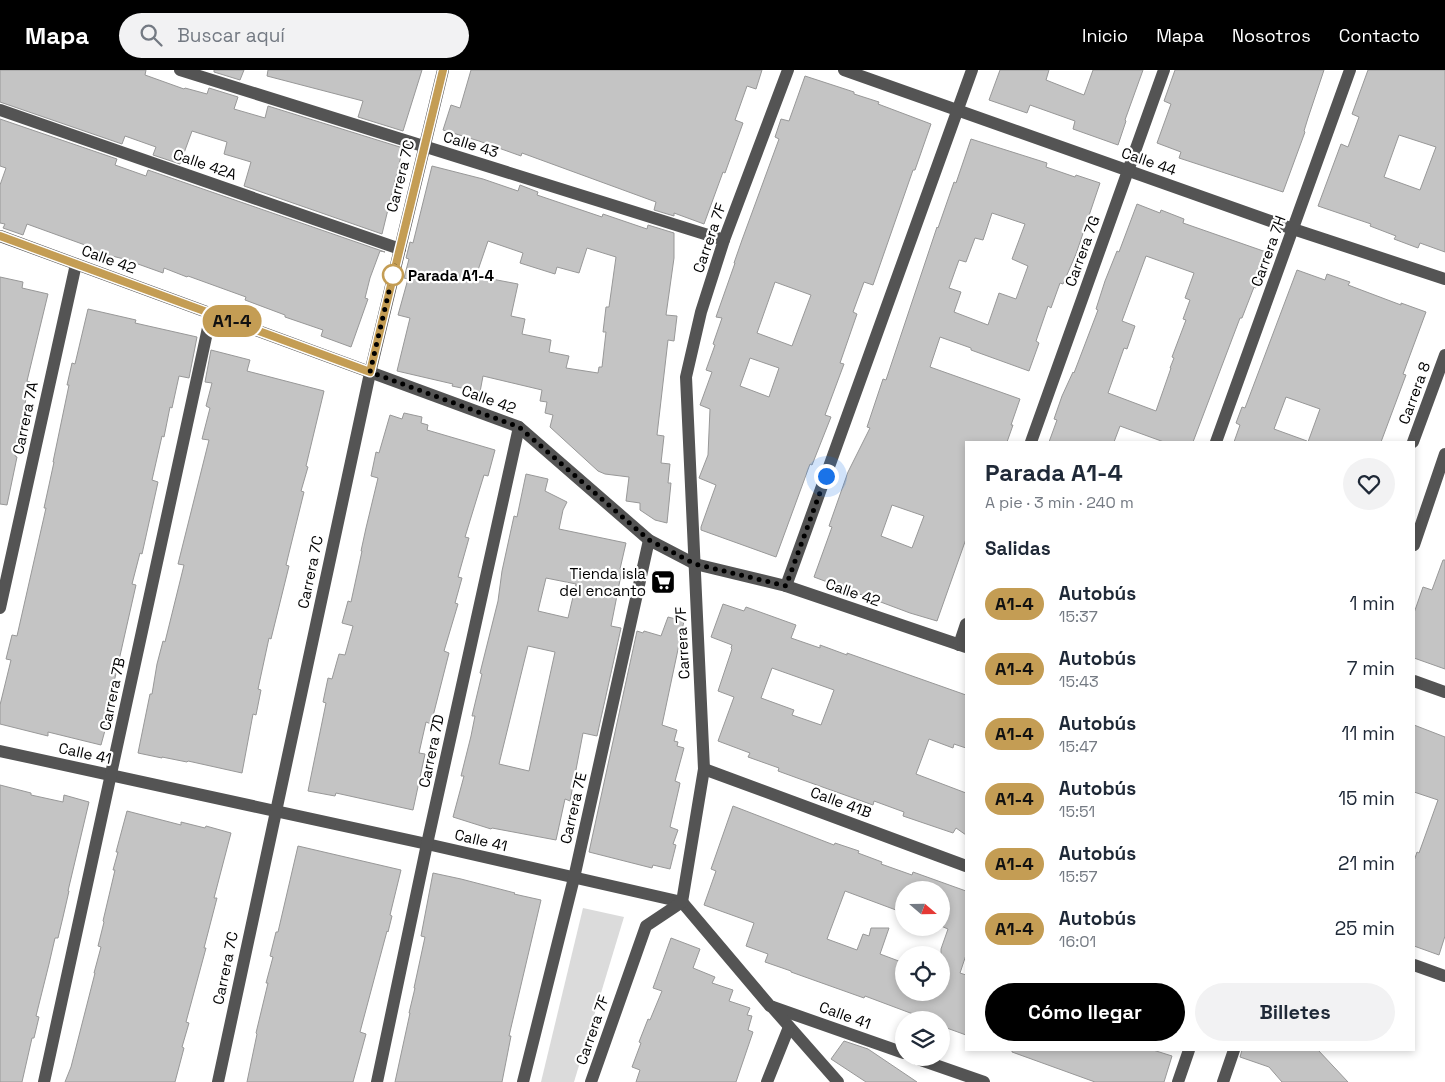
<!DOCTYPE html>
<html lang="es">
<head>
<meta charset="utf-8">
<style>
  :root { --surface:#fff; --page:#f2f2f3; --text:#1f2937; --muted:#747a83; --accent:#000 }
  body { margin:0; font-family:"Space Grotesk",sans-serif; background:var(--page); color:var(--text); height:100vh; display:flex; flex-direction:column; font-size:19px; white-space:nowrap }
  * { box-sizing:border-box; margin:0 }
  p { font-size:16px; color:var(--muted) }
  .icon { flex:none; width:28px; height:28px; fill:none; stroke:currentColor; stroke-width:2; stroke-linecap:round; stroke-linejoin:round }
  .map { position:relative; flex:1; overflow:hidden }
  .side { position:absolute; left:965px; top:371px; width:450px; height:610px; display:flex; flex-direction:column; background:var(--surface); border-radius:0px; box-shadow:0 2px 8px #0003 }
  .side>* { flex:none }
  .badge { padding:0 10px; border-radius:16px; font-size:18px; line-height:32px }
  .needle { width:32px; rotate:110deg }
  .controls { position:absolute; left:895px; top:811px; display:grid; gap:10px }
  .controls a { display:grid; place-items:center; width:55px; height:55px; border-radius:50%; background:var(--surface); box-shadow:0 2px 8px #0003; font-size:25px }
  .you { position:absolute; width:25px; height:25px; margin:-12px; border:4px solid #fff; border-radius:50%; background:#1a73e8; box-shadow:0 0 0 8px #1a73e833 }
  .map>.badge { position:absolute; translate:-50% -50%; box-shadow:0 0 0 2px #fff }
  h2 { padding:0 20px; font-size:19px; line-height:45px }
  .round { display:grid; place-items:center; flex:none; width:52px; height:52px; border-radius:26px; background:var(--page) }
  .head { display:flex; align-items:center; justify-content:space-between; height:85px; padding:0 20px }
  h1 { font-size:24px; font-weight:700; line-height:38px }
  .cta { display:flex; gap:10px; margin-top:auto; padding:10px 20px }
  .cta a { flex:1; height:58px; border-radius:30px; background:var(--accent); color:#fff; font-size:20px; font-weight:700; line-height:58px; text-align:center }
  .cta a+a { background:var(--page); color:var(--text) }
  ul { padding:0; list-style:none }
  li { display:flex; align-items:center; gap:15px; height:65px; padding:0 20px }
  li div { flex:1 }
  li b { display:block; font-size:19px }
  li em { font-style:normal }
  li .badge { min-width:55px; font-weight:700; text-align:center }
  header { display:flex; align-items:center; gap:30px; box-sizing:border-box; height:70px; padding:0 25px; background:var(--accent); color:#fff }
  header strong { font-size:24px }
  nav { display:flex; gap:28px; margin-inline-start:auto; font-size:18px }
  .search { width:350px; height:45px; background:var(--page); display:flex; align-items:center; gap:12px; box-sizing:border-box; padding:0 18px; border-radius:28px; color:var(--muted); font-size:19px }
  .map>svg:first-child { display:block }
  .green { fill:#dbdbdb }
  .building { fill:#c4c4c4; stroke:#989898; fill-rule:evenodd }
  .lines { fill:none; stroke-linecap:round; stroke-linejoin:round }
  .minor { stroke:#545454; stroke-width:12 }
  .line-casing { stroke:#fff; stroke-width:11 }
  .line { stroke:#c49d54; stroke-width:8 }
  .walk { stroke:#000; stroke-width:5; stroke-dasharray:0 9 }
  .stop-dot { fill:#fff; stroke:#c49d54; stroke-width:2.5 }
  .labels { text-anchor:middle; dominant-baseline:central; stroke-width:4.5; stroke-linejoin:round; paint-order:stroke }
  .street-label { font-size:15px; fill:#000; stroke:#fff }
  .stop-label { font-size:15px; font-weight:bold; fill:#000; stroke:#fff; text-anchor:start }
  .poi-label { font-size:15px; fill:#000; stroke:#fff; text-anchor:end }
</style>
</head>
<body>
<header>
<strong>Mapa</strong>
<div class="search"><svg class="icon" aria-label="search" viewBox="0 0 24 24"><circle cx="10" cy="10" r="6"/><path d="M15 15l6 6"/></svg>Buscar aquí</div>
<nav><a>Inicio</a><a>Mapa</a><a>Nosotros</a><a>Contacto</a></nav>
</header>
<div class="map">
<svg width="1445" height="1012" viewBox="0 0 1445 1012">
  <rect width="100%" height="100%" fill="#fff"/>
  <polygon class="green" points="583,838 624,847 574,1012 541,1012"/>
  <g class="building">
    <polygon points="0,0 146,0 145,5 184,19 185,18 207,24 209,18 238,27 234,39 265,48 268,36 403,78 382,164 244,116 251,92 224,84 227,72 192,61 180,94 153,85 156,77 125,66 122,74 0,32"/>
    <polygon points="214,0 244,0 240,10 214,2"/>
    <polygon points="268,0 422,0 403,61 358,47 363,31 267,6"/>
    <polygon points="471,0 762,0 756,19 747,16 735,50 743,53 725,103 723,102 704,154 674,143 674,146 654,140 656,132 522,83 521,86 479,71 443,60 451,35 460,38"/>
    <polygon points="1000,0 1049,0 1046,10 1084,25 1093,0 1143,0 1125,50 1126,51 1118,75 1073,59 1075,51 1030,35 1027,43 989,30"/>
    <polygon points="1175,0 1324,0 1308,48 1304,61 1305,62 1283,122 1179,88 1181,82 1157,73 1171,34 1164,31"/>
    <path d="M1368,0H1445V182L1420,173L1418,178L1394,169L1396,166L1370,156L1371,154L1318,136L1341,74L1348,77L1359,47L1352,44ZM1399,65L1436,77L1420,120L1384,107Z"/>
    <path d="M805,6L854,22V24L879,32L878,34L931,54L915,100H913L873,215L864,212L853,242L857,244L840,293L844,294L825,345L831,347L812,395L810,394L776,487L701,460V457L716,415L699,408L708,385L710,339L700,335L712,302L706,300L715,275L713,274L722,248L716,247L735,193H734L742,170L779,69L775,67L781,49L789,51ZM775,212L811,225L792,276L757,263ZM750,288L779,298L769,327L740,316Z"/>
    <polygon points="0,49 117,89 115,95 146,106 148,100 385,182 380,181 370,208 365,228 368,229 351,277 321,266 323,260 285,247 285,245 245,230 246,227 188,206 187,207 164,198 163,203 124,189 104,184 85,177 85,175 27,154 23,165 3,158 5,154 0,153 0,115 6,98 0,96"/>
    <path d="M971,69L1047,93L1046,97L1075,107L1076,105L1100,113L1076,184L1063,214L1060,213L1051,238L1048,236L1036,271L1039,273L1029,301L971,280V278L940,267L930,297L1020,329L1011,355H1013L1007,372H966V469L937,551L910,543L814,507L832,457L829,456L848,402L870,358L867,357L883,309L886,310L937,157L938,158L954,112L956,113ZM992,143L1025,154L1012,189L1028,196L1016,229L999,223L988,255L954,242L961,222L949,218L959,190L966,192L975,168L983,170ZM892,435L924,446L912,478L881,466Z"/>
    <path d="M432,96L483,109L518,121L520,115L538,122L537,125L602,147L603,144L647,159L648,155L674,163V188L666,245L677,246L674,271L668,270L657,365L664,366L661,393L670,394L668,413H671L667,453L655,450L640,440V433L626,431L629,407L605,404L598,401L550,357L553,345L545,343L547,332L540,331L542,320L483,306L480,322L452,316L453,314L397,301L410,248L398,245L408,209L404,208L409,189L406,188L410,172L413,173ZM488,171L523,183L520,193L555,204L557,197L579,203L587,178L616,187L609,237H606L603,262H606L602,297H599L598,303L566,298L569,286L549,282L551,270L522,264L525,249L511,246L518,214L476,206Z"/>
    <path d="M1137,134L1160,143L1161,140L1184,149L1183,153L1269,183L1256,218L1254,217L1242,248H1240L1193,372H1164L1120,356L1114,372H1049L1057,350L1054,349L1062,326L1073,302L1074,303L1098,240L1096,239L1105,211L1117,181L1119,182ZM1146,186L1194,203L1185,228L1190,230L1183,249L1186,250L1172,287L1174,288L1170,298H1171L1156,341L1108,323L1124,278L1127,279L1135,256L1122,251Z"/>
    <polygon points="1297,200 1325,210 1327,204 1350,212 1348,215 1401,235 1401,233 1426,242 1403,304 1406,305 1381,372 1308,372 1320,339 1286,327 1274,359 1307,371 1307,372 1234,372 1240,355 1236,353 1242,337 1245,338"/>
    <polygon points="0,207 23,212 22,218 48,224 27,311 30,312 25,333 27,334 15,386 17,387 7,435 0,434"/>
    <polygon points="88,239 136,250 135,253 197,267 189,308 179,306 172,338 170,337 164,367 162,366 152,410 158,412 142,484 140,483 132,514 136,515 105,652 107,653 101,675 48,662 48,666 0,654 0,635 11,590 6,589 12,565 17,566 46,438 44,438 54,392 53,392 69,315 67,315 72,293 75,294"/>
    <polygon points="211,280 250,290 247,301 324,321 306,396 308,397 301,421 304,422 286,495 289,496 271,569 269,568 258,619 261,620 256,645 253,644 242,703 188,691 187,692 162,687 162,688 138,683 150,624 152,624 157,594 163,571 165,572 184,495 178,494 209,370 202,369 210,338 206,336 212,313 205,312"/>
    <polygon points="404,343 422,347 421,353 428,355 427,360 495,380 488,406 484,405 465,467 469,468 458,507 462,508 455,533 458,534 444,581 449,583 431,654 426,652 419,683 425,684 413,740 336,723 335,726 308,721 326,633 323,632 328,608 332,609 339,584 345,585 353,556 342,553 348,531 351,532 362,481 361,481 366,458 378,408 371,406 376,382 379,383 390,345 402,349"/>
    <path d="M526,404L548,409L545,421L567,432L563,440L559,459L626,473L620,499L622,500L611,556L621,558L597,666L583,663L570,731L565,729L556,770L492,758L491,759L453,747L464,706H461L471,666L475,646H472L482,604L480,603L498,531L502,501L514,446L517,447ZM546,508L576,514L568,548L538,541ZM528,576L555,582L529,701L499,694Z"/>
    <polygon points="1443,490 1445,490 1445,599 1414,588 1414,543 1423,517 1432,520"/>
    <path d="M723,534L744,541L746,537L796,555L791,568L820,578V575L847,585V583L966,625V678L954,674L953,678L929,669L916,704L966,723V765L956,758L953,763L903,746L904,742L874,731L873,735L800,709L778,701L779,698L748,687L750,683L718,671L734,627L718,621L732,579L731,578L732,575L711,567ZM772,598L834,620L821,655L792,645L794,640L761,628Z"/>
    <polygon points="668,547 684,551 662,655 677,660 674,671 678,672 677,676 684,678 675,711 680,713 679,718 670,757 678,760 673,774 676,775 670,799 653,795 652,798 589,782 637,561 643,563 644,561 661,566"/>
    <polygon points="1414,655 1445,667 1445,866 1439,885 1414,876 1414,791 1417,782 1419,783 1438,730 1414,722"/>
    <polygon points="0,715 31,723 31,725 63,732 64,725 89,732 68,821 69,821 63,847 58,868 55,868 49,894 36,946 39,947 34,968 32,968 22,1012 0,1012"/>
    <path d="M733,736L834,775L835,773L859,781L858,783L882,792L881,794L912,805L913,802L966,821V885L960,903L966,905V965L944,957V956L941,954V950H929L865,926L864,928L791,902V901L765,892L768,884L746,876L754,853L704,835L716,801L711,799ZM904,820H941V856L948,859L941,879V922H904V893L880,884L889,858H871L869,866L863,864L857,880L827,869L845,821L904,843Z"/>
    <polygon points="127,741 181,755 181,752 205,758 206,756 231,763 214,828 217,828 204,878 206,878 186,952 189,953 182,977 184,978 175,1012 65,1012 71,997 95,903 94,903 101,877 98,876 104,852 103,851 115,800 113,800 118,782 116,782"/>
    <polygon points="298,776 401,800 390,845 392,846 388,862 387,861 360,962 366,964 353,1012 247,1012 257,964 256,963 268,913 266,913 273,887 270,886 276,862 278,862"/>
    <polygon points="433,803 461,809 515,823 514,824 541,830 509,966 511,966 502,1012 395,1012 410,943 409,943 415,918 414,918 425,867 421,866"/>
    <polygon points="671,868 700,879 693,898 715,907 712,913 733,920 729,931 750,938 747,945 752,946 748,960 753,962 736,1012 636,1012 640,1000 632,997 641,973 639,972 648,949 650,950 662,921 653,918"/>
    <polygon points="844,971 868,979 917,1012 866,1012 831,989"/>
    <polygon points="1012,980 1153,980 1172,986 1164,1012 1095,1012 1012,982"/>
    <polygon points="1242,980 1318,980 1348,1012 1282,1012 1269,997 1240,987"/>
  </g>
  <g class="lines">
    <g class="minor">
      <polyline points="180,0 724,170"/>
      <polyline points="844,0 1293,159 1445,209"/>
      <polyline points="0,40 400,179"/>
      <polyline points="0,166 519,357 649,470 695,494 786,516 966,577"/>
      <polyline points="1031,372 1164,0"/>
      <polyline points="1216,372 1350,0"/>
      <polyline points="1413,372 1445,285"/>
      <polyline points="1414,475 1445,384"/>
      <polyline points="786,516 972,0"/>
      <polyline points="0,538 76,194"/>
      <polyline points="959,575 966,554"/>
      <polyline points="1414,611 1445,622"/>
      <polyline points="0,681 427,774 682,832 770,936 904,983"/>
      <polyline points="704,699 966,796"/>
      <polyline points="1414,895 1445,906"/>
      <polyline points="772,937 838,1012"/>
      <polyline points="915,988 984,1012"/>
      <polyline points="44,1012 211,244"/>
      <polyline points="218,1012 370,303 443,0"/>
      <polyline points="377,1012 427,774 519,357"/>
      <polyline points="523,1012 574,808 649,470"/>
      <polyline points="591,1012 646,856 682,832 704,699 686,307 701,242 724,170 788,0"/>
      <polyline points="767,1012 789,957"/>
      <polyline points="1178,1012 1189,980"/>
      <polyline points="1223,1012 1234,980"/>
    </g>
  </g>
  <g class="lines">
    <defs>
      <polyline id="line" points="0,166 370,302 443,0"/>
    </defs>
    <use href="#line" class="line-casing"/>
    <use href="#line" class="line"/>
    <polyline class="walk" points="393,205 395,196 370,302 519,357 649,470 695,494 786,516 826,406"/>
  </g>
  <defs>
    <symbol id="supermarket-square" viewBox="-11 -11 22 22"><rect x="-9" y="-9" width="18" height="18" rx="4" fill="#000" stroke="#fff"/><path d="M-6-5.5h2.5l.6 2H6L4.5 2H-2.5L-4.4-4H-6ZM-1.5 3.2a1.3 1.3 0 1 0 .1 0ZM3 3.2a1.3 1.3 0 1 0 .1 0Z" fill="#fff"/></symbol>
  </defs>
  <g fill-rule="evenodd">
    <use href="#supermarket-square" x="649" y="498" width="28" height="28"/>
  </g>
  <circle class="stop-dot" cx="393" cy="205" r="10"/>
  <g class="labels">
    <g class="street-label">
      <text transform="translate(471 74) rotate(17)">Calle 43</text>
      <text transform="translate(1149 91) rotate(19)">Calle 44</text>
      <text transform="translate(205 94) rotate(19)">Calle 42A</text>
      <text transform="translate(400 106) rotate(-76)">Carrera 7C</text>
      <text transform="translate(709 168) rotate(-71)">Carrera 7F</text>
      <text transform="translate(1082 181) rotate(-70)">Carrera 7G</text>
      <text transform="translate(1268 181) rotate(-70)">Carrera 7H</text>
      <text transform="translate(109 189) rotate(20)">Calle 42</text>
      <text transform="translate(1414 323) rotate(-70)">Carrera 8</text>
      <text transform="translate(489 329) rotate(20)">Calle 42</text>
      <text transform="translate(25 348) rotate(-78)">Carrera 7A</text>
      <text transform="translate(310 502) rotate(-78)">Carrera 7C</text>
      <text transform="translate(853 522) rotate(19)">Calle 42</text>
      <text transform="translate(682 573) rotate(-93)">Carrera 7F</text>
      <text transform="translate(112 624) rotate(-78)">Carrera 7B</text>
      <text transform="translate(431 681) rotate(-78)">Carrera 7D</text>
      <text transform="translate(85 683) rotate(12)">Calle 41</text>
      <text transform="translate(841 732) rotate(20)">Calle 41B</text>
      <text transform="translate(573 738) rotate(-77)">Carrera 7E</text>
      <text transform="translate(481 770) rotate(13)">Calle 41</text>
      <text transform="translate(225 898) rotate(-78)">Carrera 7C</text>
      <text transform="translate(845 945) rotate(20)">Calle 41</text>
      <text transform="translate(592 960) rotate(-71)">Carrera 7F</text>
    </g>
    <g class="stop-label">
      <text x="408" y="205">Parada A1-4</text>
    </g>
    <g class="poi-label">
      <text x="646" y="503">Tienda isla<tspan x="646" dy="17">del encanto</tspan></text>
    </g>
  </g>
</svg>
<div class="controls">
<a><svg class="needle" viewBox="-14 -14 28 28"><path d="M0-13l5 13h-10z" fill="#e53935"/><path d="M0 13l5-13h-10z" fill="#747a83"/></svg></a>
<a><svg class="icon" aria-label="locate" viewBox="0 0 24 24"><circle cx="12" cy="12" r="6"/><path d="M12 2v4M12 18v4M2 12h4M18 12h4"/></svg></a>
<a><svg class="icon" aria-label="layers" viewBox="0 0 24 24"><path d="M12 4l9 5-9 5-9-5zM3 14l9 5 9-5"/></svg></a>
</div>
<div class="you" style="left:826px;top:406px"></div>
<b class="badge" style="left:232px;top:251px;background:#c49d54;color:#111">A1-4</b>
<section class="side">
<div class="head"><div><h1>Parada A1-4</h1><p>A pie · 3 min · 240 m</p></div><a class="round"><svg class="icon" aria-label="heart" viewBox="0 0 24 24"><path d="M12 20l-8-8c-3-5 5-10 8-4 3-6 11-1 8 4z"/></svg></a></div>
<h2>Salidas</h2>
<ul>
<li><span class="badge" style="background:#c49d54;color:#111">A1-4</span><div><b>Autobús</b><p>15:37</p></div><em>1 min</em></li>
<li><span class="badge" style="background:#c49d54;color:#111">A1-4</span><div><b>Autobús</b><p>15:43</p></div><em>7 min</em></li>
<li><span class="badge" style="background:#c49d54;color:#111">A1-4</span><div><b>Autobús</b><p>15:47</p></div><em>11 min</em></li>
<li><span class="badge" style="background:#c49d54;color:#111">A1-4</span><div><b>Autobús</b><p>15:51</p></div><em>15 min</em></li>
<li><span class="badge" style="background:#c49d54;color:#111">A1-4</span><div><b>Autobús</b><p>15:57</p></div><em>21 min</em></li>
<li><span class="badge" style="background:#c49d54;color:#111">A1-4</span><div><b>Autobús</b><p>16:01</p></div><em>25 min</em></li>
</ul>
<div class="cta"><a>Cómo llegar</a><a>Billetes</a></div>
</section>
</div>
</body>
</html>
